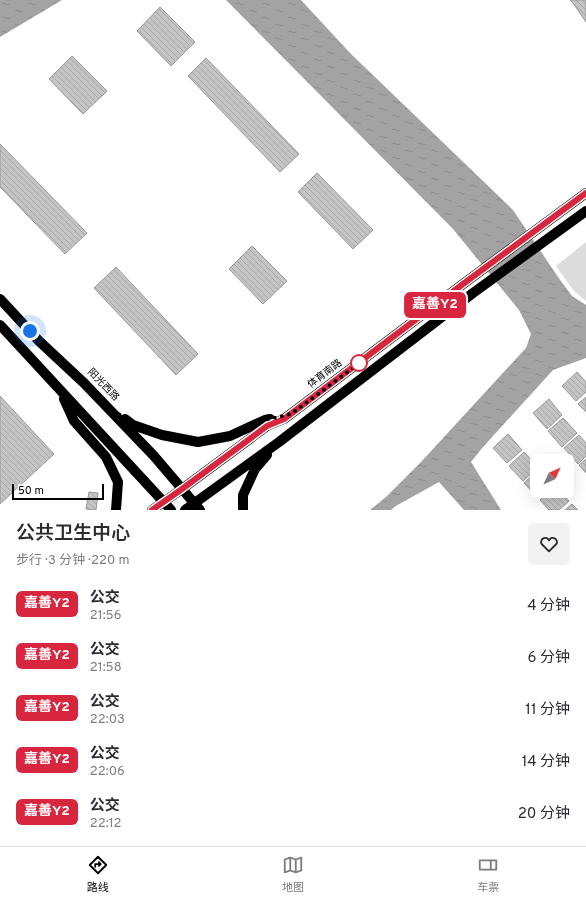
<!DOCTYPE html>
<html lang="zh">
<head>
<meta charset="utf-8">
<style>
  :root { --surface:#fff; --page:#f2f2f3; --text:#2b2b33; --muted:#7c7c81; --line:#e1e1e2; --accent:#000 }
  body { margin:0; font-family:Overpass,"Noto Sans SC",sans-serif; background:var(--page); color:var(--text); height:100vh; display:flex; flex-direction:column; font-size:15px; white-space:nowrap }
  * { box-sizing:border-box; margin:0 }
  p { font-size:13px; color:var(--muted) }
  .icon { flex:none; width:22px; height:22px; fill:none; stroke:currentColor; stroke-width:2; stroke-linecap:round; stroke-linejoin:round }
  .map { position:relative; height:510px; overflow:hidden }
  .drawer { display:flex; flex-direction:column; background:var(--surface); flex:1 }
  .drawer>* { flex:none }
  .badge { padding:0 8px; border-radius:6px; font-size:14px; line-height:26px }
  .needle { width:26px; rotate:46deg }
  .tools { position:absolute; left:530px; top:454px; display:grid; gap:8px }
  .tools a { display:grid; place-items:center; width:44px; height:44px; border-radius:6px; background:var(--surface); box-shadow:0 4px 16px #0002; font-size:20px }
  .scale { position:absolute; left:12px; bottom:10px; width:92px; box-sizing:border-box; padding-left:4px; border:2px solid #000; border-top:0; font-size:11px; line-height:14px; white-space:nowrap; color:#000; -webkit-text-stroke:3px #fff; paint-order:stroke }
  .you { position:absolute; width:20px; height:20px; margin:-10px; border:3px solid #fff; border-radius:50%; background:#1a73e8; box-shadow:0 0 0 6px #1a73e833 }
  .map>.badge { position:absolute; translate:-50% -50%; box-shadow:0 0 0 2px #fff }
  .round { display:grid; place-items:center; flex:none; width:42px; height:42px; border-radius:6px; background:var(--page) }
  .overview { display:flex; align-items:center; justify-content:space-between; height:68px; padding:0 16px }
  h1 { font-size:19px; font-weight:600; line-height:30px }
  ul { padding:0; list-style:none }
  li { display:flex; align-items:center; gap:12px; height:52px; padding:0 16px }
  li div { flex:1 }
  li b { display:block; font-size:15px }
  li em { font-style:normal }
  li .badge { min-width:44px; font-weight:700; text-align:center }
  .tabs { display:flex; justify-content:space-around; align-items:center; height:56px; border-top:1px solid var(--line); background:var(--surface); font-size:11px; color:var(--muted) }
  .tabs a { display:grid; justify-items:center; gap:2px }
  .tabs .selected { color:var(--accent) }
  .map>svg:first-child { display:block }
  .green { fill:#dcdcdc }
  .water { fill:url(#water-ripples) }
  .building { fill:url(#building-back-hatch); stroke:#999 }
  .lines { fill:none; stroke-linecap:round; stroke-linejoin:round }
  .major { stroke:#000; stroke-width:10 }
  .line-casing { stroke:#fff; stroke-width:9 }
  .line { stroke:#d7263d; stroke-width:6 }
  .walk { stroke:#000; stroke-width:4; stroke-dasharray:0 7.2 }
  .stop-dot { fill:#fff; stroke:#d7263d; stroke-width:2 }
  .labels { text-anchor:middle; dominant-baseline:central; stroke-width:3; stroke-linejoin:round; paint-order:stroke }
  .street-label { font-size:10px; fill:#000; stroke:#fff }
</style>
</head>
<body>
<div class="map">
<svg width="586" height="510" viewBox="0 0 586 510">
  <defs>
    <pattern id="water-ripples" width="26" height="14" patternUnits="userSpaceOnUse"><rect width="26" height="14" fill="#a3a3a3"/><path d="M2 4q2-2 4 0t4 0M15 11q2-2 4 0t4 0" fill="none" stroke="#8b8b8b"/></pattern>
    <pattern id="building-back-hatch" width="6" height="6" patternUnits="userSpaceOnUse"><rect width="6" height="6" fill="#c4c4c4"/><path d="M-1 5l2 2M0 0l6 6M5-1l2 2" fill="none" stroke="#a7a7a7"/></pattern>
  </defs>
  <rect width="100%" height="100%" fill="#fff"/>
  <polygon class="green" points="586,242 586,301 574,291 556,266"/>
  <g class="water">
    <polygon points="0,0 62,0 0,37"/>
    <polygon points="226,0 301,0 350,53 513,210 558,277 572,296 586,305 586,358 553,370 483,447 471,462 501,510 464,510 439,482 394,507 391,510 370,510 386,497 421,462 526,348 531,334 519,310 453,229"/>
  </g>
  <g class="building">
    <polygon points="570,0 586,0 586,22 573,3"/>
    <polygon points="160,7 195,42 171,66 137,31"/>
    <polygon points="72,56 107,91 83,114 49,79"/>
    <polygon points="206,58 299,154 280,172 188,76"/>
    <polygon points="0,144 87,233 65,254 0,187"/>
    <polygon points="317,173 373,230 353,249 298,192"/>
    <polygon points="252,246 287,281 263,304 229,269"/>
    <polygon points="116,267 198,354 176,375 94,288"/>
    <polygon points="577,372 586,382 586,392 576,401 562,386"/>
    <polygon points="0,396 54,454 0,504"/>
    <polygon points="586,397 586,412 578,404"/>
    <polygon points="549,399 562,415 547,429 533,413"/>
    <polygon points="563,418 577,433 562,447 548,431"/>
    <polygon points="508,434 522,450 507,463 493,448"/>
    <polygon points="579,435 586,443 586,456 578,464 564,448"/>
    <polygon points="524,452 537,466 537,468 523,481 509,466"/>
    <polygon points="586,459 586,473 579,465"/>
    <polygon points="537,471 537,491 546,491 538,498 524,483"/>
    <polygon points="549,491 560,491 569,501 559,510 549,510 540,500"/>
    <polygon points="89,492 98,493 96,510 86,509"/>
    <polygon points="572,504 578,510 565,510"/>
  </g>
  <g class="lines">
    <g class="major">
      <polyline points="0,299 39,341 84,383 154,456 200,510"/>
      <polyline points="0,325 171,510"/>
      <polyline points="64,399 74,421 106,457 118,482 116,510"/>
      <polyline points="125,419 133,425 162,435 198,442 230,436 265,420 270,419"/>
      <polyline points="152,510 182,489 267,426 284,419 463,284 586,193"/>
      <polyline points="185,510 279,442 473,293 586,211"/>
      <polyline points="243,510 243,495 255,469 267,455"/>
    </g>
  </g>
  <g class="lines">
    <defs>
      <polyline id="line" points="152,510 182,489 267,426 284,419 463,284 586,193"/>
    </defs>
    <use href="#line" class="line-casing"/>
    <use href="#line" class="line"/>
    <polyline class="walk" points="30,331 39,341 84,383 106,405 134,425 162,435 198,442 230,436 265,420 291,414 364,360 359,363"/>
  </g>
  <circle class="stop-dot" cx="359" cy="363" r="8"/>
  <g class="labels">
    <g class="street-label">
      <text transform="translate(325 374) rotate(-37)">体育南路</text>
      <text transform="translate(103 385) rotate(46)">阳光西路</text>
    </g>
  </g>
</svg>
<div class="tools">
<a><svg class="needle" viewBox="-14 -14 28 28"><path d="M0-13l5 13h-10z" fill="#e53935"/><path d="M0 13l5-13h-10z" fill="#7c7c81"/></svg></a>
</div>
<div class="scale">50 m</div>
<div class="you" style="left:30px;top:331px"></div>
<b class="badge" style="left:435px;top:305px;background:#d7263d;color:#fff">嘉善Y2</b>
</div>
<section class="drawer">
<div class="overview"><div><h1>公共卫生中心</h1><p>步行 · 3 分钟 · 220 m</p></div><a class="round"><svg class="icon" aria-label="heart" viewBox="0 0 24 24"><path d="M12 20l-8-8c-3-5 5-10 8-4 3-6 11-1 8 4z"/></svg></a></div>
<ul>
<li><span class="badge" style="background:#d7263d;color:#fff">嘉善Y2</span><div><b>公交</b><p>21:56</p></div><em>4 分钟</em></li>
<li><span class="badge" style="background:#d7263d;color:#fff">嘉善Y2</span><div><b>公交</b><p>21:58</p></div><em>6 分钟</em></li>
<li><span class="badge" style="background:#d7263d;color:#fff">嘉善Y2</span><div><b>公交</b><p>22:03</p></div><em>11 分钟</em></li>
<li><span class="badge" style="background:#d7263d;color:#fff">嘉善Y2</span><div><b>公交</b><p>22:06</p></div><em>14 分钟</em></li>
<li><span class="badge" style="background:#d7263d;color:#fff">嘉善Y2</span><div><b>公交</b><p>22:12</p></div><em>20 分钟</em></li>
</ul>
</section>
<nav class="tabs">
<a class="selected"><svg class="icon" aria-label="directions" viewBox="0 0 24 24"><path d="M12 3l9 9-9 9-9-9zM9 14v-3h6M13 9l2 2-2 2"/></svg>路线</a>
<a><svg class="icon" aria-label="map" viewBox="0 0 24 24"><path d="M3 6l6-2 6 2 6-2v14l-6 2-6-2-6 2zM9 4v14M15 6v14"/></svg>地图</a>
<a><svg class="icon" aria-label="tickets" viewBox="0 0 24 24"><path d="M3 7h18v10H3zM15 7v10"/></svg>车票</a>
</nav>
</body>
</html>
